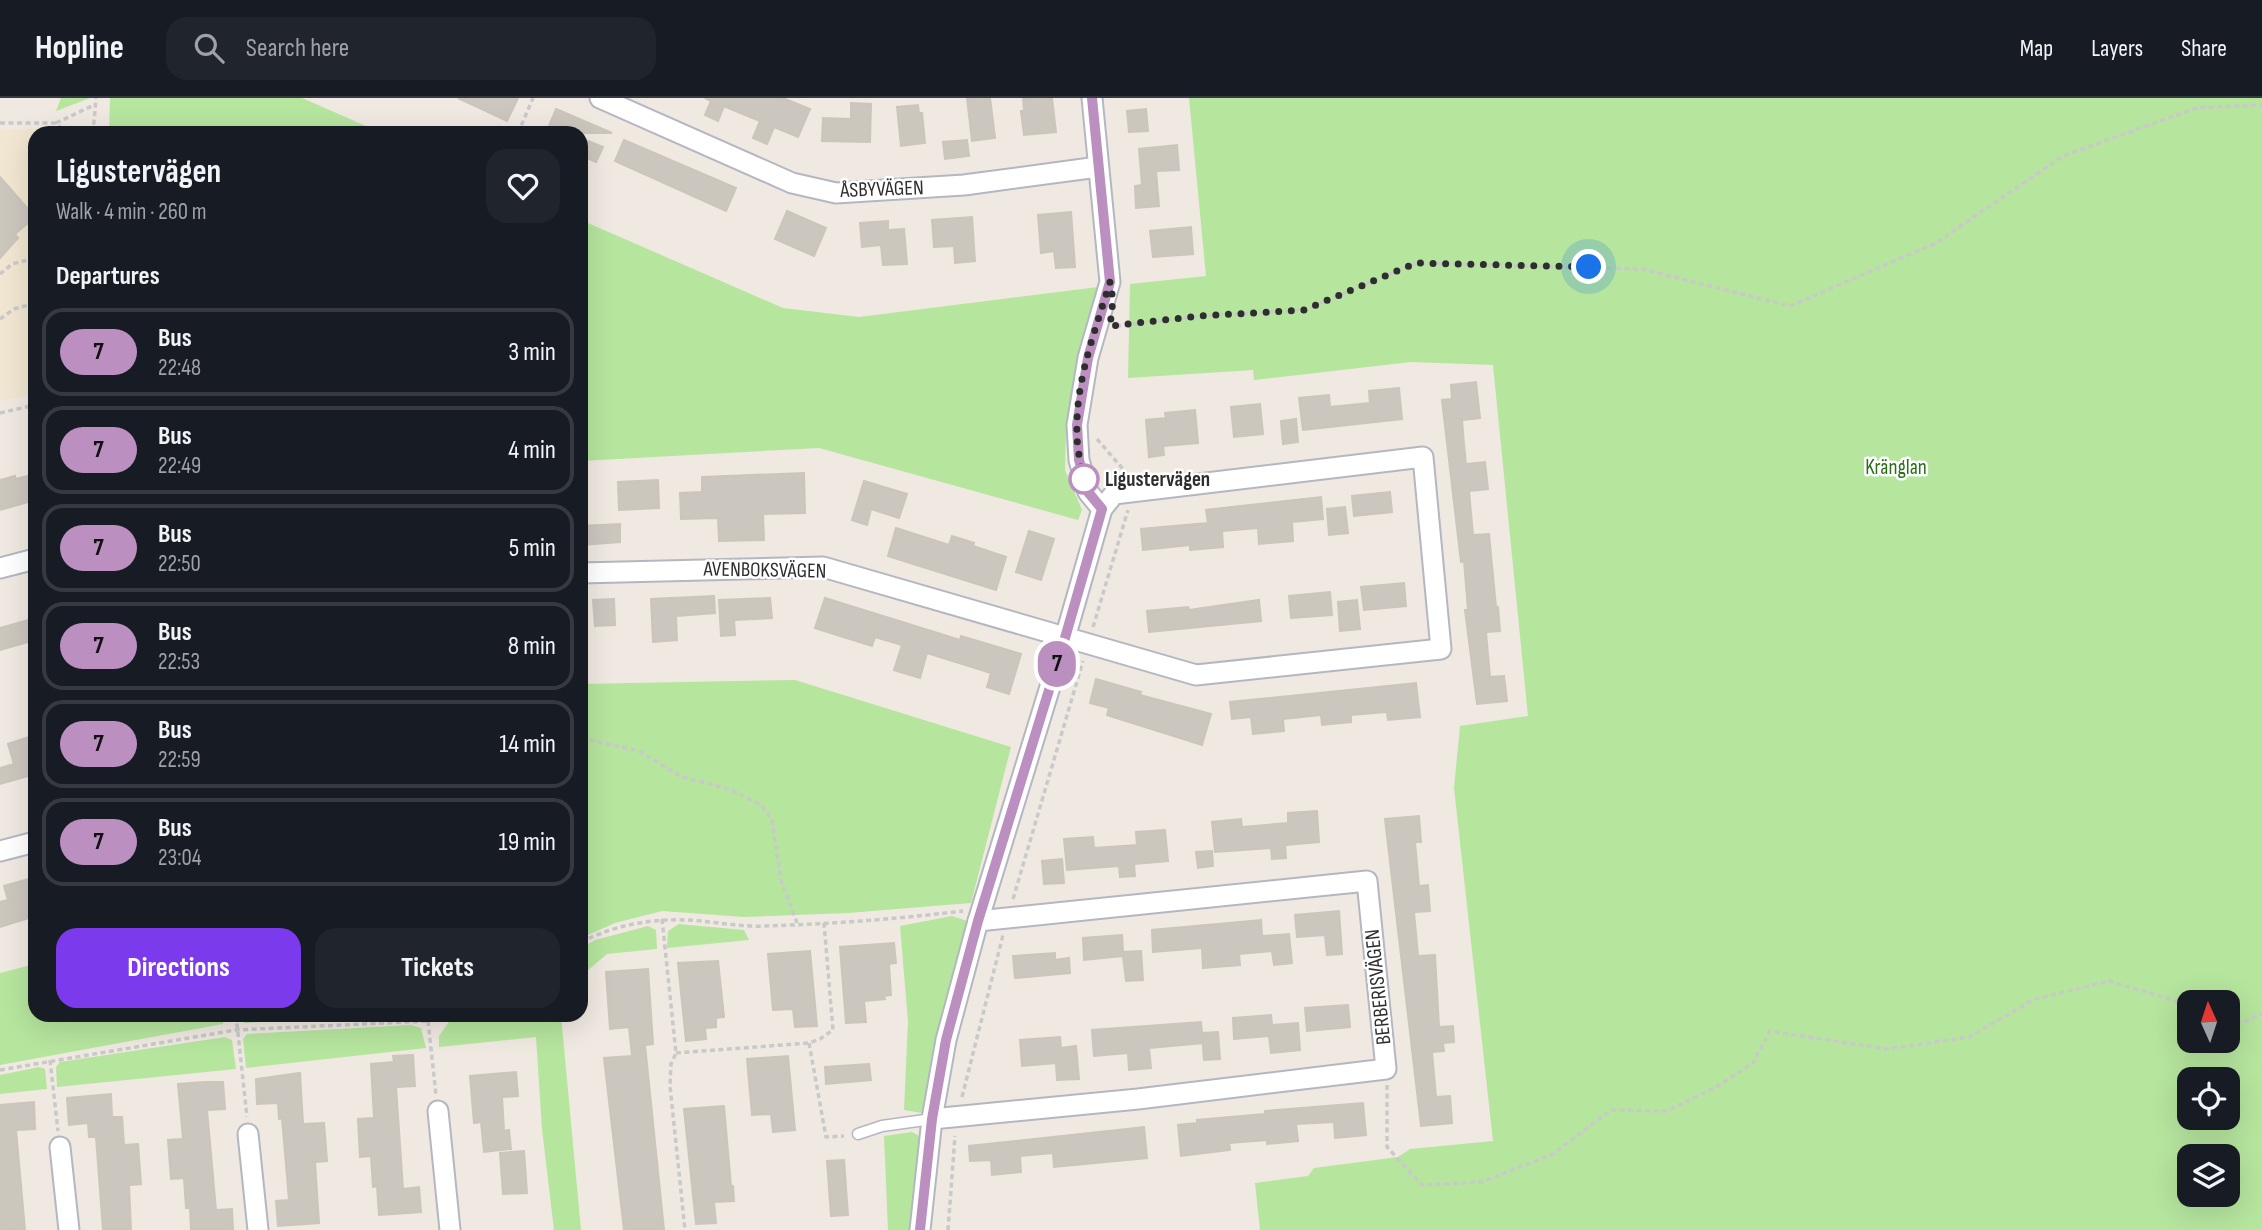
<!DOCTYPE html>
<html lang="en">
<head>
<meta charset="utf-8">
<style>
  :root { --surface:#171b24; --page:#20242c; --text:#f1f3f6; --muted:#9ea1a6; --line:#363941; --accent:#7c3aed }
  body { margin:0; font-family:"Sofia Sans Condensed",sans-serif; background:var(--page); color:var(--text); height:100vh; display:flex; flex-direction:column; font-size:26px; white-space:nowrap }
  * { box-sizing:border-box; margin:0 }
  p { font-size:23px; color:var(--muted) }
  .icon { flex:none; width:38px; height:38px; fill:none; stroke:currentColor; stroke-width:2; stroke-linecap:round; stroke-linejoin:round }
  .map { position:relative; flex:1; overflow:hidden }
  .details { position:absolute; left:28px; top:28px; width:560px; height:896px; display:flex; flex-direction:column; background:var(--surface); border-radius:21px; box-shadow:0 7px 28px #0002 }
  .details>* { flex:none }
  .badge { padding:0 14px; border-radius:23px; font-size:24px; line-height:46px }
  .needle { width:46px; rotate:357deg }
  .controls { position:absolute; left:2177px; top:892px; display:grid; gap:14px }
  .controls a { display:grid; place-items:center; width:63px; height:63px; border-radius:14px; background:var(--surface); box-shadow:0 7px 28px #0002; font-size:35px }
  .you { position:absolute; width:35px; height:35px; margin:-18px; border:5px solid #fff; border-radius:50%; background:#1a73e8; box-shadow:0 0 0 10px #1a73e833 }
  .map>.badge { position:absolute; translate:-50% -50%; box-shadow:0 0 0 4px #fff }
  h2 { padding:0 28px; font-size:26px; line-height:63px }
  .round { display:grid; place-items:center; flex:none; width:74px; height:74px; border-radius:21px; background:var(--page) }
  .overview { display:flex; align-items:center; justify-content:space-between; height:119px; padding:0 28px }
  h1 { font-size:33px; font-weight:700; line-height:52px }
  .primary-button { display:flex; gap:14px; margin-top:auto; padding:14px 28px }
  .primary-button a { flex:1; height:80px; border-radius:21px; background:var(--accent); color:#fff; font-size:28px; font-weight:700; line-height:80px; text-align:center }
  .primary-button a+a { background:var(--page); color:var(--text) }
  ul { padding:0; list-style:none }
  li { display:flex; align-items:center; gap:21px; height:88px; margin:0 14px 10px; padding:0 14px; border:4px solid var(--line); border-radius:21px }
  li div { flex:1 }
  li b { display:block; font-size:26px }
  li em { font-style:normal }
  li .badge { min-width:77px; font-weight:700; text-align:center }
  header { display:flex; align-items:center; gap:42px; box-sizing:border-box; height:98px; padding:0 35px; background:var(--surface); border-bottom:2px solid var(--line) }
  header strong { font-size:33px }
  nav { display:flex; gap:38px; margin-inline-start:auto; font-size:24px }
  .search { width:490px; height:63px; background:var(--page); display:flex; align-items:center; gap:18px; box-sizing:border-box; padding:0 24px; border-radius:21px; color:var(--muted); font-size:26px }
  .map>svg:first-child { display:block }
  .education { fill:#f0e6d1 }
  .green { fill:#b6e59e; fill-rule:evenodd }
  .building { fill:#cbc7bf; stroke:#cbc5ba; stroke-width:2 }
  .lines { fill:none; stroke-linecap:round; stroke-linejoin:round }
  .service-casing { stroke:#b4b7c1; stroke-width:13 }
  .minor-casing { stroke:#b4b7c1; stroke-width:23 }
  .path { stroke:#c9c9c9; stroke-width:3.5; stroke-dasharray:5 3.5; stroke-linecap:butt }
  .service { stroke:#fff; stroke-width:10 }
  .minor { stroke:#fff; stroke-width:19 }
  .line-casing { stroke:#fff; stroke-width:16 }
  .line { stroke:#bb8fc0; stroke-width:10 }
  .walk { stroke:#2e2e2e; stroke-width:7; stroke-dasharray:0 12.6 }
  .stop-dot { fill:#fff; stroke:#bb8fc0; stroke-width:3.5 }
  .labels { text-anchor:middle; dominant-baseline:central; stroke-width:5; stroke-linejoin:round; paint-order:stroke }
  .street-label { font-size:21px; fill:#2e2e2e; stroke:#fff }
  .park-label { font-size:21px; fill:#2c6e1b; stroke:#fff }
  .stop-label { font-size:21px; font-weight:bold; fill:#2e2e2e; stroke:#fff; text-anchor:start }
</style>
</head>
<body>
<header>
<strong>Hopline</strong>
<div class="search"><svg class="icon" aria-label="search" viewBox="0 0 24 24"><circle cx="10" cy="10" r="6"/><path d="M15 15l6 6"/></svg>Search here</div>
<nav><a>Map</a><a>Layers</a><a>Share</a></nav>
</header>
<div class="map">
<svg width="2262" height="1132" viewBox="0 0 2262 1132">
  <rect width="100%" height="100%" fill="#efe9e1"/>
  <polygon class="education" points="51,30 56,35 35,35 35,296 0,303 0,32"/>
  <g class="green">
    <polygon points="61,0 90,0 56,13"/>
    <polygon points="110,0 302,0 382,35 109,35"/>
    <path d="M1189,0H2262V1132H1260L1255,1085L1308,1078L1314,1070L1398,1059L1410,1051L1493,1043L1454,690L1460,628L1528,618L1493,267L1411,264L1254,282L1253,272L1128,280L1130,186L1206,178ZM2189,905H2228V943H2189ZM2189,982H2228V1020H2189ZM2189,1059H2228V1097H2189Z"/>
    <polygon points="581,122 783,210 859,219 1098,189 1078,259 1066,334 1065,372 1082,412 1078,422 819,350 581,363"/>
    <polygon points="795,582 1011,649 971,805 848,815 744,819 662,813 615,825 581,840 581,586"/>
    <polygon points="952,818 970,824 922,1015 904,1012 908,923 900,828"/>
    <polygon points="679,826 744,832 749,842 667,850 668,833"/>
    <polygon points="648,828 656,832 657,851 607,856 581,878 581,850 595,842"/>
    <polygon points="35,866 35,917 225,917 223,926 0,967 0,875"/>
    <polygon points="242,917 384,917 244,925"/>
    <polygon points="468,917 561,917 581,1132 554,1132 542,1031 536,939 439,949 439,938 451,921"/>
    <polygon points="411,927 421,930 426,950 246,970 243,941 247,936"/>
    <polygon points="225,939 232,942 236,971 57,989 56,969 60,964"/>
    <polygon points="39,969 45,971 47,991 0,996 0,977"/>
    <polygon points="912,1034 919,1038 910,1132 888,1132 884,1038"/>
  </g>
  <g class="building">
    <polygon points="458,0 518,0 507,23"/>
    <polygon points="705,0 783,0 810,11 798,39 774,29 767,46 753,40 760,23 721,7 724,8 718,23 705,17 711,3"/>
    <polygon points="967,0 990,0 995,40 972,43"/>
    <polygon points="1023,0 1052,0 1056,34 1024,37 1021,13 1024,13"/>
    <polygon points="851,5 871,6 870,44 822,43 823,20 851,21"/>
    <polygon points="918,7 919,15 922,15 925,45 901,48 897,9"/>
    <polygon points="556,11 612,35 546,35"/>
    <polygon points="1146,11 1148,33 1129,34 1127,13"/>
    <polygon points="624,42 736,90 726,113 615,63"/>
    <polygon points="967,42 969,58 945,61 943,44"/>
    <polygon points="588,43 603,49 596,64 582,58"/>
    <polygon points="1177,47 1179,72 1156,73 1159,108 1136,110 1135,88 1142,87 1139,51"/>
    <polygon points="0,79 35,119 15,136 18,140 0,160"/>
    <polygon points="787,113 826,130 814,158 775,141"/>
    <polygon points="1071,114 1075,169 1056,170 1054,153 1041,155 1038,117"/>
    <polygon points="972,119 975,163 955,165 954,148 934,149 932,122"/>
    <polygon points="888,123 888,132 904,131 907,166 883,167 881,147 862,149 860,125"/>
    <polygon points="1191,129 1193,156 1153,159 1150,133"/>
    <polygon points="1476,284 1480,320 1462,322 1464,347 1466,366 1485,364 1488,391 1469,393 1473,437 1489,436 1496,509 1498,509 1500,533 1486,534 1490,579 1504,578 1507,603 1477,606 1465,512 1468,512 1464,463 1461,464 1442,302 1452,301 1451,287"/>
    <polygon points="1399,290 1402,321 1303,332 1299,300 1329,297 1330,309 1370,305 1369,293"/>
    <polygon points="1260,306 1263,336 1234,339 1231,309"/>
    <polygon points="1195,312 1198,345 1163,348 1164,357 1149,359 1146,322 1166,320 1165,315"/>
    <polygon points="1296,321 1298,344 1283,346 1281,323"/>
    <polygon points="804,375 805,415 763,416 764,442 719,443 718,420 681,421 680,395 702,394 702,379"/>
    <polygon points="35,376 35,402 0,412 0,382 15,378 16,381"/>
    <polygon points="658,382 659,410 619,412 618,384"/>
    <polygon points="864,383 907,396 899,420 871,411 867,427 852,422"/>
    <polygon points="1390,394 1392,414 1354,418 1352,398"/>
    <polygon points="1321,399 1323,421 1292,424 1293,443 1259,446 1258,430 1222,433 1223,449 1190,452 1190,447 1143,452 1141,431 1208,425 1206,412"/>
    <polygon points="1345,409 1348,435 1329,437 1327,411"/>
    <polygon points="620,426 620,444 581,447 581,428"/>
    <polygon points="896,430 949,447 952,438 974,445 973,448 1006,459 996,492 888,458"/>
    <polygon points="1029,433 1054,441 1041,482 1016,474"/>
    <polygon points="1404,485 1406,508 1364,512 1361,489"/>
    <polygon points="1330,494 1332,517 1291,520 1289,498"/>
    <polygon points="714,498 715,515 676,518 677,542 653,544 651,501"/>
    <polygon points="770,500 772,520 734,522 735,537 721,538 719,502"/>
    <polygon points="825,500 960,542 961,538 1021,556 1009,596 987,589 991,575 927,555 920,580 894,572 902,547 875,539 872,548 815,530"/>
    <polygon points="614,501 615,527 595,528 593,502"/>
    <polygon points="1259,502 1261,523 1149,534 1147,513 1188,509 1189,512"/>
    <polygon points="1357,502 1360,531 1340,533 1338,504"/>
    <polygon points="35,520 35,542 0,552 0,530"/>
    <polygon points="1096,581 1141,594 1140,597 1211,616 1202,647 1107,617 1109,610 1090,605"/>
    <polygon points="1416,585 1420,619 1388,622 1387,614 1351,617 1351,624 1322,627 1321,617 1283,621 1284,633 1253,636 1251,619 1232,621 1230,604"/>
    <polygon points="32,638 35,647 35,676 0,686 0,670 14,666 8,646"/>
    <polygon points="1317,713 1319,744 1285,747 1286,760 1272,761 1271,750 1215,754 1212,724 1241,721 1242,729 1288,725 1288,715"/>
    <polygon points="1419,718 1421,744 1415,744 1419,788 1428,787 1430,813 1414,814 1418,858 1435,857 1439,929 1453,928 1454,944 1443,945 1444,953 1432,954 1436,999 1450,998 1452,1025 1421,1028 1385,721"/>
    <polygon points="1165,732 1168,763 1134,766 1135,778 1120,779 1119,768 1067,772 1064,741 1093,739 1094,750 1137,747 1136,734"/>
    <polygon points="1212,753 1213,768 1198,770 1196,754"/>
    <polygon points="1062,761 1064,785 1044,786 1042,763"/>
    <polygon points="29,781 35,800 35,818 0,829 0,804 8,802 4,788"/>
    <polygon points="1339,813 1342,856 1327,857 1325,837 1297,839 1295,817"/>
    <polygon points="1261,822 1262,838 1289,836 1292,865 1274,867 1272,853 1239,856 1240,867 1203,870 1202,850 1153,854 1152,832"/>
    <polygon points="1122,837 1123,854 1141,853 1143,882 1126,883 1123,858 1084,862 1083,840"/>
    <polygon points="894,845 896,865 889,866 891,897 884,898 885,901 864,903 866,924 846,925 840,849"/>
    <polygon points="810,853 817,928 795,929 793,911 773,912 768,856"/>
    <polygon points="1055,855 1055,862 1069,860 1070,875 1015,880 1013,858"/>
    <polygon points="718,863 724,919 716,920 716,929 705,930 706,941 686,943 678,865"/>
    <polygon points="648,871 653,946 645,947 664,1132 624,1132 604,960 632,958 629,929 610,931 606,874"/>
    <polygon points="1348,907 1350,929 1307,933 1305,910"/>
    <polygon points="1271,917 1272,927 1298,925 1300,952 1271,955 1269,938 1234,941 1233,920"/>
    <polygon points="1201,924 1203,945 1149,950 1151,970 1129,972 1128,955 1094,958 1092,932"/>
    <polygon points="1218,934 1220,961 1204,962 1202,935"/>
    <polygon points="1060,939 1061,950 1076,948 1079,981 1057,982 1056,965 1022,968 1020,942"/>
    <polygon points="413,957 415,988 396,989 403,1091 419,1089 421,1114 379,1117 377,1088 373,1089 371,1058 360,1059 358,1021 374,1020 371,966 394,964 393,958"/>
    <polygon points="788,958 795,1032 773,1034 771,1016 752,1017 747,961"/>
    <polygon points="869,966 871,982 826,986 825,969"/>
    <polygon points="516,974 518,998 502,999 504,1033 509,1032 511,1051 484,1054 481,1024 474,1025 470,978"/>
    <polygon points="300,975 303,1026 324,1025 327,1063 315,1064 319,1125 278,1128 276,1103 289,1102 282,1020 279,1021 278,1005 257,1006 256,981"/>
    <polygon points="205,984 223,984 225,1011 207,1012 216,1112 232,1111 233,1132 191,1132 190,1110 186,1110 184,1080 171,1081 168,1042 183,1041 178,986"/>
    <polygon points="111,996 112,1019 122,1019 124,1047 138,1046 141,1086 129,1087 131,1132 103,1132 96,1039 89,1039 88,1025 69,1027 67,1000"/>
    <polygon points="34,1004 35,1031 16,1032 25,1132 0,1132 0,1007"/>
    <polygon points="1363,1005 1366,1037 1335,1040 1334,1024 1296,1026 1298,1043 1267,1046 1267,1042 1229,1045 1230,1052 1181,1058 1178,1027 1197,1025 1197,1022 1265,1016 1265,1013"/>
    <polygon points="724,1008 731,1088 733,1088 734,1103 714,1104 716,1125 696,1126 684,1011"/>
    <polygon points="1144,1029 1147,1060 1054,1069 1053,1055 1020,1058 1021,1074 992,1077 991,1062 970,1063 969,1048"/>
    <polygon points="524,1053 527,1095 503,1096 500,1055"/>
    <polygon points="844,1062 848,1117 831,1118 827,1063"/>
  </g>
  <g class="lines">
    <defs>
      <polyline id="service" points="858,1036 882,1028 932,1021"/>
      <g id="minor">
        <polyline points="600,0 792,85 836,95 964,87 1098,69"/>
        <polyline points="1092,0 1110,184 1088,260 1077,327 1079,362 1088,394 1102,411"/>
        <polyline points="0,470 35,461"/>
        <polyline points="581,475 823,469 1196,577 1441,551 1423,359 1114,396 1102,411 1065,540 978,823 946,942 932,1021 920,1132"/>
        <polyline points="0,753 35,744"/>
        <polyline points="438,1013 450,1132"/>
        <polyline points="932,1021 1138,1001 1386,971 1367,783 978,823"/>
        <polyline points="248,1036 258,1132"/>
        <polyline points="60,1049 69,1132"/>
      </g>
    </defs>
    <use href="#service" class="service-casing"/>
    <use href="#minor" class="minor-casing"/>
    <g class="path">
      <polyline points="0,25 56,25 66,35"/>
      <polyline points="56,25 94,7"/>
      <polyline points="93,35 96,0"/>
      <polyline points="518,35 533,0"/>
      <polyline points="0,176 12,166 35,160"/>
      <polyline points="0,221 14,211 35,205"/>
      <polyline points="1116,228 1200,218 1304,212 1416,165 1642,171 1790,208 1936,145 2063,58 2196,10 2262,7"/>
      <polyline points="0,315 35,307"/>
      <polyline points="1097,341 1129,378"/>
      <polyline points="1093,529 1128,412"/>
      <polyline points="581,640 639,653 680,678 732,692 761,707 772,722 781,782 797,825"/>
      <polyline points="1013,801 1083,563"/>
      <polyline points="662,821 676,955 671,966 670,988 685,1132"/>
      <path d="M581,844C620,825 658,819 701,823C722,825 743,829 765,828C831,826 897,821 963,813"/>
      <polyline points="236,917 247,1019"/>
      <polyline points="2228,919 2244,924 2262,916"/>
      <polyline points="428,923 436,997"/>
      <polyline points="809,945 826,1039 844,1038"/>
      <polyline points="676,955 809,945 820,941 833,932 824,825"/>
      <polyline points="50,962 58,1033"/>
      <polyline points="0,972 236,932 428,923 455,917"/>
      <polyline points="1387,987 1387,1049 1422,1087 1482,1084 1553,1056 1611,1012 1666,1013 1718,988 1753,965 1770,933 1886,951 1969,939 2035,901 2109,883 2189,907"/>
      <polyline points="962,999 1003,837"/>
      <polyline points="948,1132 955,1038"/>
    </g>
    <use href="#service" class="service"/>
    <use href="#minor" class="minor"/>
  </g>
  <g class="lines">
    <defs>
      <polyline id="line" points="920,1132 932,1021 946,942 978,823 1065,540 1102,411 1088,394 1079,362 1077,327 1088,260 1110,184 1092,0"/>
    </defs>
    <use href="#line" class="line-casing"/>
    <use href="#line" class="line"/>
    <path class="walk" d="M1084,381C1080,364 1076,346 1077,327C1077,279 1096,230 1110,184L1113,202L1110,228L1200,218L1304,212L1416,165L1589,169"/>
  </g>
  <circle class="stop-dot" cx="1084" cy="381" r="14"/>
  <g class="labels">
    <g class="street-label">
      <text transform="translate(882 91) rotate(-2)">ÅSBYVÄGEN</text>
      <text transform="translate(765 472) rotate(1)">AVENBOKSVÄGEN</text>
      <text transform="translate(1378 889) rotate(-96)">BERBERISVÄGEN</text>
    </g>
    <g class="park-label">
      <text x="1896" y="369">Kränglan</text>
    </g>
    <g class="stop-label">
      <text x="1105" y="381">Ligustervägen</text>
    </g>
  </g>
</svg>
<div class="controls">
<a><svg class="needle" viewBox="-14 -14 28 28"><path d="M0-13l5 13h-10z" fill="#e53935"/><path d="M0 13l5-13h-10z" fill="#9ea1a6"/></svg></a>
<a><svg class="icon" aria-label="locate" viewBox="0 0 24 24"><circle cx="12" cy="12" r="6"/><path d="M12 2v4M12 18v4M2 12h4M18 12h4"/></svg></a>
<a><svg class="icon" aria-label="layers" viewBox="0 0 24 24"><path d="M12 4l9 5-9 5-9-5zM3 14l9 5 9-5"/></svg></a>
</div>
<div class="you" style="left:1589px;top:169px"></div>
<b class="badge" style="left:1057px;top:566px;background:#bb8fc0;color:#111">7</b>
<section class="details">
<div class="overview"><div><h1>Ligustervägen</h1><p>Walk · 4 min · 260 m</p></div><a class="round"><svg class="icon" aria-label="heart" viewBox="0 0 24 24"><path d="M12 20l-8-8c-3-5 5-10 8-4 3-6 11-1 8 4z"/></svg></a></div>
<h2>Departures</h2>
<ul>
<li><span class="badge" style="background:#bb8fc0;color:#111">7</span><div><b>Bus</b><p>22:48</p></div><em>3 min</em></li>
<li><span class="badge" style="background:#bb8fc0;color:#111">7</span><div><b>Bus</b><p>22:49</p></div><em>4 min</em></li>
<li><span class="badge" style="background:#bb8fc0;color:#111">7</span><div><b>Bus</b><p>22:50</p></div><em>5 min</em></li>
<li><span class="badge" style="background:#bb8fc0;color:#111">7</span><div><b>Bus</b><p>22:53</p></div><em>8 min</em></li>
<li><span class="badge" style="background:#bb8fc0;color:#111">7</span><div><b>Bus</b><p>22:59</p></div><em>14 min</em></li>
<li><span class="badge" style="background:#bb8fc0;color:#111">7</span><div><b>Bus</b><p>23:04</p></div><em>19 min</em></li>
</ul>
<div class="primary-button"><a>Directions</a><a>Tickets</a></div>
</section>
</div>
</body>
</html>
